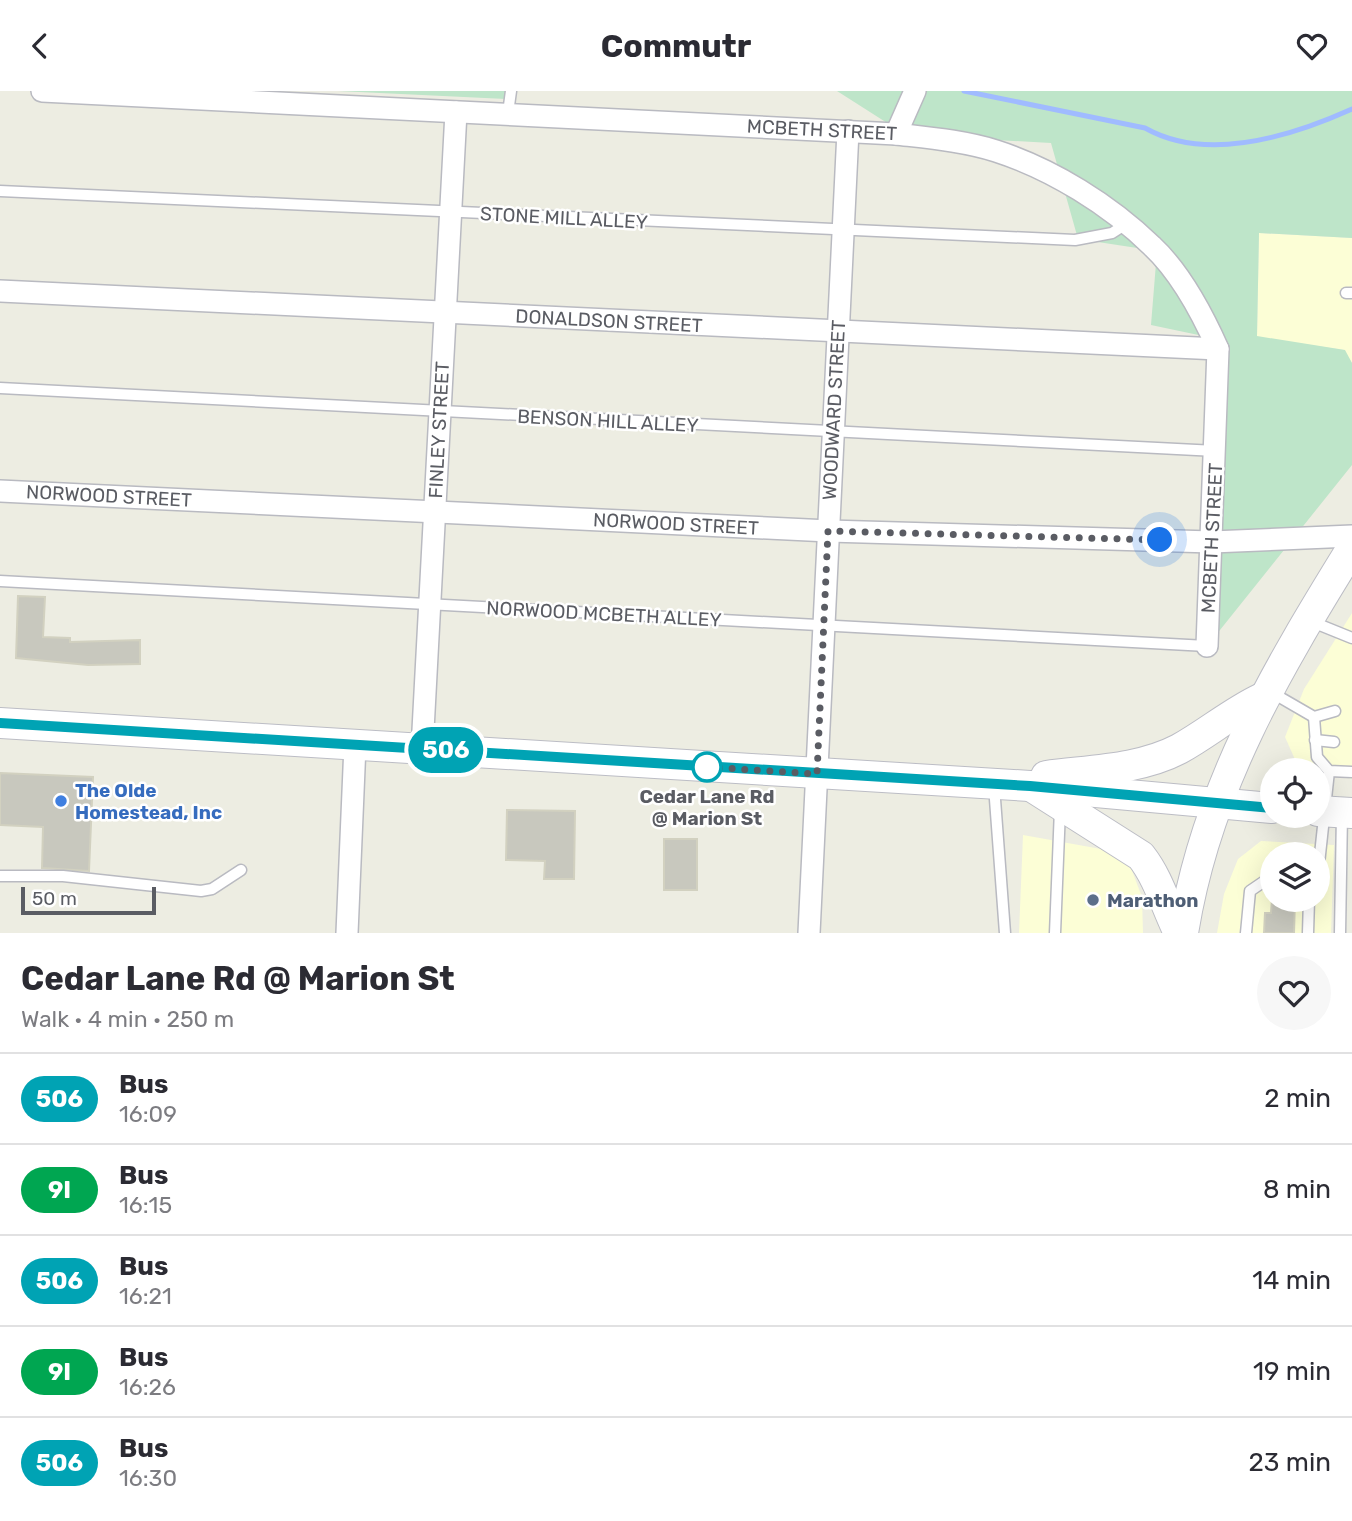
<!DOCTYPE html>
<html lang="en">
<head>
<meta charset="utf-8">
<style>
  :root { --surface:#fff; --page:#f7f7f7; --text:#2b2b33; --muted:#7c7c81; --line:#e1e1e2 }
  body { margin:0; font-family:Rubik,sans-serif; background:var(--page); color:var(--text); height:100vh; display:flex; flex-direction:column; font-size:26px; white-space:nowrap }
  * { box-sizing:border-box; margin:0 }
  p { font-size:23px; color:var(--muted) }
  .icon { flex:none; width:38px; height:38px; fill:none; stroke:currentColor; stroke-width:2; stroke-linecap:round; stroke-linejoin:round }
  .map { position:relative; height:842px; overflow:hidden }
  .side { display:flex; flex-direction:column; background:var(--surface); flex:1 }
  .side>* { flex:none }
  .badge { padding:0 14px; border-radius:23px; font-size:24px; line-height:46px }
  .tools { position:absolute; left:1260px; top:667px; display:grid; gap:14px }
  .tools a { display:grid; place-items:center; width:70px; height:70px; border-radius:50%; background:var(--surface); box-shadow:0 7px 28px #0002; font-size:35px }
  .scale { position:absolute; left:21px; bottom:18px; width:135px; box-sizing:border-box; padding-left:7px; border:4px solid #5a5c63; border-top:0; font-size:19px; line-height:24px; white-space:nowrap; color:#5a5c63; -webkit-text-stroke:5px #fff; paint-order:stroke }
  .you { position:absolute; width:35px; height:35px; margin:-18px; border:5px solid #fff; border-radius:50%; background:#1a73e8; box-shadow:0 0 0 10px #1a73e833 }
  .map>.badge { position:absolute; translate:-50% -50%; box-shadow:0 0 0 4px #fff }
  .round { display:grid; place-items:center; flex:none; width:74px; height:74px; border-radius:37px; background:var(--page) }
  .summary { display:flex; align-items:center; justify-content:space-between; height:119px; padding:0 21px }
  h1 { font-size:33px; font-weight:700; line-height:52px }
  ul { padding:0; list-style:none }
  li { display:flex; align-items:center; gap:21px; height:91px; padding:0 21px; border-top:2px solid var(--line) }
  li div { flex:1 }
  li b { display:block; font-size:26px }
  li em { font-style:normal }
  li .badge { min-width:77px; font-weight:700; text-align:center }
  header { display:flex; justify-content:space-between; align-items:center; height:91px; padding:0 21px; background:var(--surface); font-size:32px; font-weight:700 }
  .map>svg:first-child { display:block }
  .commercial { fill:#fcfed6; fill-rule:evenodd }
  .green { fill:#bee5c9 }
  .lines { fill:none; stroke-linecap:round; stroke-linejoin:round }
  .stream { stroke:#a0bbff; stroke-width:5 }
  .building { fill:#c8c8be; stroke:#d2d1c0; stroke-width:2 }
  .lane-casing { stroke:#b9bac1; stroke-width:13 }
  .street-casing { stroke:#b9bac1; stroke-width:24 }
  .secondary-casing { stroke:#bcbdc5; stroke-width:32 }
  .lane { stroke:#fff; stroke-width:10 }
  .street { stroke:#fff; stroke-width:21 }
  .secondary { stroke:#fff; stroke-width:30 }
  .line-casing { stroke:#fff; stroke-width:16 }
  .line { stroke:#00a3b4; stroke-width:10 }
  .walk { stroke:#5a5c63; stroke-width:7; stroke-dasharray:0 12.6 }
  .stop-dot { fill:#fff; stroke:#00a3b4; stroke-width:3.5 }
  .shop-dot { fill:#3f7fe0; stroke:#fff; stroke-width:2.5 }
  .service-dot { fill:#5c6f8a; stroke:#fff; stroke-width:2.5 }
  .labels { text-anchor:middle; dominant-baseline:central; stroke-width:5; stroke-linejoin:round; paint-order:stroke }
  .street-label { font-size:19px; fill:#5a5c63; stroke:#fff }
  .shop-label { font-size:19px; font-weight:bold; fill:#366cbe; stroke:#fff; text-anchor:start }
  .stop-label { font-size:19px; font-weight:bold; fill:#5a5c63; stroke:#fff }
  .service-label { font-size:19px; font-weight:bold; fill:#4e5e75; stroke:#fff; text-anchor:start }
</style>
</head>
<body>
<header><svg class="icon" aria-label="back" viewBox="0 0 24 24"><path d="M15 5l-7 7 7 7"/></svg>Commutr<svg class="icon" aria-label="heart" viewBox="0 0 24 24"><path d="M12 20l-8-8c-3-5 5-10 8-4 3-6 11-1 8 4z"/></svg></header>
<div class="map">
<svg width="1352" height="842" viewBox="0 0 1352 842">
  <rect width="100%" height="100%" fill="#edede2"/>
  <g class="commercial">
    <polygon points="1259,142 1352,147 1352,272 1344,259 1257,246"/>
    <polygon points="1352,522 1352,688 1297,673 1285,646 1304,598"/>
    <polygon points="1023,744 1101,758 1131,777 1142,806 1143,842 1019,842"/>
    <path d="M1261,750L1334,754L1331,842H1217L1224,803L1238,768ZM1272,763H1318V808H1272Z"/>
  </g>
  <g class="green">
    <polygon points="338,0 506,0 506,8"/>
    <polygon points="837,0 1352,0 1352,147 1259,142 1257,245 1345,259 1352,272 1352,374 1212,549 1227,250 1151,234 1157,160 1078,148 1051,52 906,44"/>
  </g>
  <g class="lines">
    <path class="stream" d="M964,0L1145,37C1207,72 1292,45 1352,18"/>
  </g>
  <g class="building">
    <polygon points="18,505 45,506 43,546 70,547 70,551 140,549 140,573 88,574 16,567"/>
    <polygon points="0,682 93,686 89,780 42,777 43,736 0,734"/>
    <polygon points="507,719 575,720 574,788 544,788 545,770 506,769"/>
    <rect x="664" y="748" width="33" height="51"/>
    <polygon points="1272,808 1295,808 1294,842 1264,842 1265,822 1271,822"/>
  </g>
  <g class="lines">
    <defs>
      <g id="lane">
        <polyline points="508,22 511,0"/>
        <polyline points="0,100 1075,149 1112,142 1126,133"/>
        <polyline points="1346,202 1352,202"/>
        <polyline points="0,297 1216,360"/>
        <polyline points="0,490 1207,555"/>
        <polyline points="1310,530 1352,547"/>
        <polyline points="1269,600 1314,626 1335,620"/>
        <polyline points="1314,626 1317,666 1329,680 1352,681"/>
        <polyline points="1315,649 1334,651"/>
        <polyline points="994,695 1005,842"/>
        <polyline points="1318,782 1329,680"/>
        <polyline points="0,785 63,785 201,800 212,798 241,779"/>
        <polyline points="1055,842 1060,718"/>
        <polyline points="1246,842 1250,800 1272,785"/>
        <polyline points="1308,842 1309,808"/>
        <polyline points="1340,842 1342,722"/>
      </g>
      <g id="street">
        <path d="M42,0L896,43C930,47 964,50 996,60C1052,78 1110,114 1152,155C1181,182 1202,222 1218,258L1207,555"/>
        <polyline points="896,43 915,0"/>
        <polyline points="0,200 1218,258"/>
        <polyline points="0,400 829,440 1212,451 1352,445"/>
        <polyline points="422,658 456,21"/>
        <polyline points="347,842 355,654"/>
        <polyline points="809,842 848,40"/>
      </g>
      <g id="secondary">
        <polyline points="0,632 1030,695 1272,717"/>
        <path d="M1046,685C1089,679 1139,679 1179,658C1208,642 1232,621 1262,607"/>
        <path d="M1034,697L1141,765C1159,788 1166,816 1179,842"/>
        <polyline points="1318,720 1352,722"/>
        <path d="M1183,842C1206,697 1276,580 1352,457"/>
      </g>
    </defs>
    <use href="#lane" class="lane-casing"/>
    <use href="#street" class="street-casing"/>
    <use href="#secondary" class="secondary-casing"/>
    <use href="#lane" class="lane"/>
    <use href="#street" class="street"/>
    <use href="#secondary" class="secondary"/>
  </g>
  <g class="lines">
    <defs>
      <polyline id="line" points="0,632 1030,695 1272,717"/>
    </defs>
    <use href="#line" class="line-casing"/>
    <use href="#line" class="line"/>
    <polyline class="walk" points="707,676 817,683 828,440 1160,449"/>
  </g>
  <circle class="stop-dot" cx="707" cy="676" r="14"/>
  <circle class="shop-dot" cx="61" cy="710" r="7"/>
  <circle class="service-dot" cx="1093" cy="809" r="7"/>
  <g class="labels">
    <g class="street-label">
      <text transform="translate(822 39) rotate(3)">MCBETH STREET</text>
      <text transform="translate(564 127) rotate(3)">STONE MILL ALLEY</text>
      <text transform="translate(609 230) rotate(3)">DONALDSON STREET</text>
      <text transform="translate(834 319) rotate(-87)">WOODWARD STREET</text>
      <text transform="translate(608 330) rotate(3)">BENSON HILL ALLEY</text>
      <text transform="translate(439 339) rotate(-87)">FINLEY STREET</text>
      <text transform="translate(109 405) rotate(3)">NORWOOD STREET</text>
      <text transform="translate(676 433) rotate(3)">NORWOOD STREET</text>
      <text transform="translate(1212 447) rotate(-87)">MCBETH STREET</text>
      <text transform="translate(604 523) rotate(3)">NORWOOD MCBETH ALLEY</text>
    </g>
    <g class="shop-label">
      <text x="75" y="699">The Olde<tspan x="75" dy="22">Homestead, Inc</tspan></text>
    </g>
    <g class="stop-label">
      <text x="707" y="705">Cedar Lane Rd<tspan x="707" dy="22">@ Marion St</tspan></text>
    </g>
    <g class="service-label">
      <text x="1107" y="809">Marathon</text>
    </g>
  </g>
</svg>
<div class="tools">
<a><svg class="icon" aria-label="locate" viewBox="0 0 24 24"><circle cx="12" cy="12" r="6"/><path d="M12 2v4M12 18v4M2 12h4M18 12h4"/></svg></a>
<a><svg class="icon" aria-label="layers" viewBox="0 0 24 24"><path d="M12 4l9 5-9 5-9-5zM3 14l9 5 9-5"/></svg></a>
</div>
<div class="scale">50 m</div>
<div class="you" style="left:1160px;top:449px"></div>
<b class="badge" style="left:446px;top:659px;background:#00a3b4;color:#fff">506</b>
</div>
<section class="side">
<div class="summary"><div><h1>Cedar Lane Rd @ Marion St</h1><p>Walk · 4 min · 250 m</p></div><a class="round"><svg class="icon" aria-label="heart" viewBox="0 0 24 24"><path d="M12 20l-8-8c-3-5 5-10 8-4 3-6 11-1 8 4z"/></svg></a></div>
<ul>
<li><span class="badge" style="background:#00a3b4;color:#fff">506</span><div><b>Bus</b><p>16:09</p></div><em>2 min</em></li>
<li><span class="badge" style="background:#00a651;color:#fff">9I</span><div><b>Bus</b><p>16:15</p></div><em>8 min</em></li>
<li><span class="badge" style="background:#00a3b4;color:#fff">506</span><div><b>Bus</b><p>16:21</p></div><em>14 min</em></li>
<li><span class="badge" style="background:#00a651;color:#fff">9I</span><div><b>Bus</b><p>16:26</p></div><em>19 min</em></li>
<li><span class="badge" style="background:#00a3b4;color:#fff">506</span><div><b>Bus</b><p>16:30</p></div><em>23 min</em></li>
</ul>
</section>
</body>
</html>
